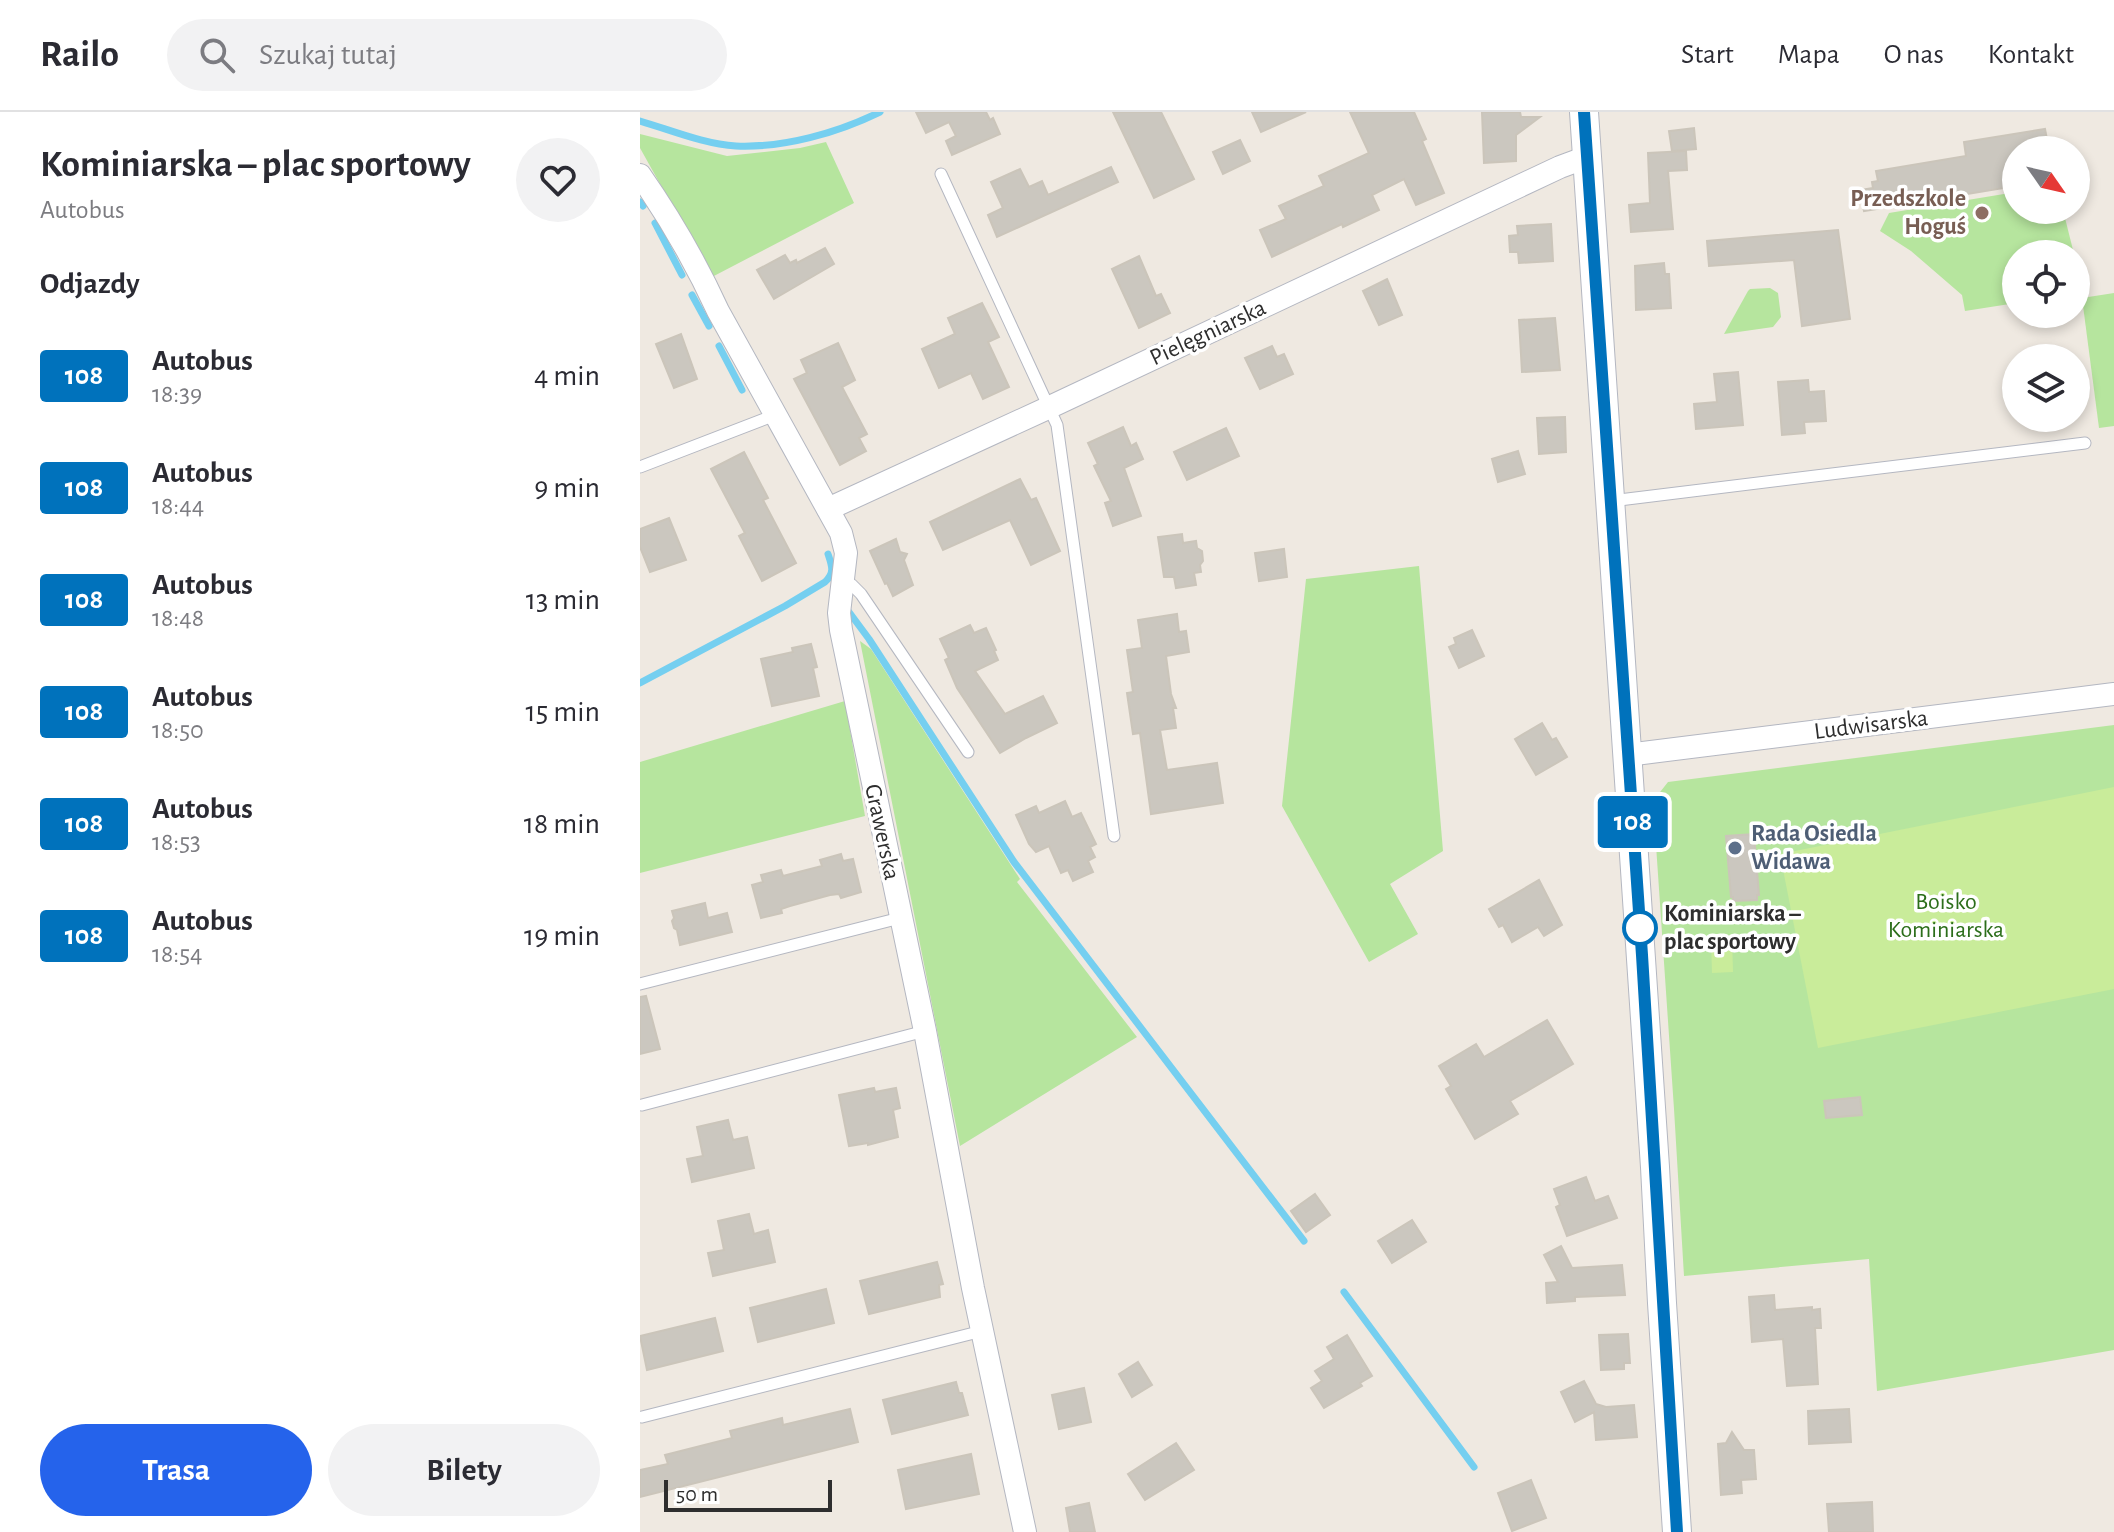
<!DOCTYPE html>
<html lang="pl">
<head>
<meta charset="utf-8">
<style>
  :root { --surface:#fff; --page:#f2f2f3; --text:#2b2b33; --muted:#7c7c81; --line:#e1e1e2; --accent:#2563eb }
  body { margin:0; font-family:"Alegreya Sans",sans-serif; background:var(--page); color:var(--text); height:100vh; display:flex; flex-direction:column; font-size:30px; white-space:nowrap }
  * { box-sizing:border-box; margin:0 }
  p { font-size:26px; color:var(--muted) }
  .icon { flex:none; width:44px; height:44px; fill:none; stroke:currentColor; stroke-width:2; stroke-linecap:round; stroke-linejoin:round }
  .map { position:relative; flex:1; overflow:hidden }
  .drawer { display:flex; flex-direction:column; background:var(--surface); width:640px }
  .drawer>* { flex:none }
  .badge { padding:0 16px; border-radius:6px; font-size:28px; line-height:52px }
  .needle { width:52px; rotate:124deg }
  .controls { position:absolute; left:1362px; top:24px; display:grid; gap:16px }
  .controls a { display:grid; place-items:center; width:88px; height:88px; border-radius:50%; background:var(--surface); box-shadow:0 4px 12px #0003; font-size:40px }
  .scale { position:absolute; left:24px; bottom:20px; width:168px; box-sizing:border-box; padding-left:8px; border:4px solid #2e2e2e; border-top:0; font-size:22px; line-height:28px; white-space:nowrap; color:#2e2e2e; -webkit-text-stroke:6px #fff; paint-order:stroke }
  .map>.badge { position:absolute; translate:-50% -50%; box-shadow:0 0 0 4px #fff }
  h2 { padding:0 40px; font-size:30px; line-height:72px }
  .round { display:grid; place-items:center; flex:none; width:84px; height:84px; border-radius:42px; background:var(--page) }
  .summary { display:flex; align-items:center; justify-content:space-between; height:136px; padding:0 40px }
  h1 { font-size:38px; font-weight:700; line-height:60px }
  .primary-button { display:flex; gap:16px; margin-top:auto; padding:16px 40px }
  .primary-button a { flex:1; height:92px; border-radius:48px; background:var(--accent); color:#fff; font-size:32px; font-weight:700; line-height:92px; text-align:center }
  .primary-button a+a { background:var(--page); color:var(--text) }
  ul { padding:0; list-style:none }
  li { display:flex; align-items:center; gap:24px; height:112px; padding:0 40px }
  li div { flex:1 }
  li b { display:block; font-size:30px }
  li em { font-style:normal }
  li .badge { min-width:88px; font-weight:700; text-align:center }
  header { display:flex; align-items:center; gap:48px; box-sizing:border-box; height:112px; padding:0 40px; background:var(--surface); border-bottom:2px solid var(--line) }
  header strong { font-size:38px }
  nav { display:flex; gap:44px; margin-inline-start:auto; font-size:28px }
  .search { width:560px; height:72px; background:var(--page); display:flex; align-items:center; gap:20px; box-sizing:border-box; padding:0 28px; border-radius:44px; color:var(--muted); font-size:30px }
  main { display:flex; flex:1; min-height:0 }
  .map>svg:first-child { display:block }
  .green { fill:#b6e59e }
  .pitch { fill:#c9ec9a }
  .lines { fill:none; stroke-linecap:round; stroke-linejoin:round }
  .stream { stroke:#75cff0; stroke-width:7 }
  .building { fill:#cbc7bf; stroke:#cbc5ba; stroke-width:2 }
  .service-casing { stroke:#b4b7c1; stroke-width:13 }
  .minor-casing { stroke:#b4b7c1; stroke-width:24 }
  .tertiary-casing { stroke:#b4b7c1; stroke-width:30 }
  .service { stroke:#fff; stroke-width:11 }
  .minor { stroke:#fff; stroke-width:22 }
  .tertiary { stroke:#fff; stroke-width:28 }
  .line-casing { stroke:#fff; stroke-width:18 }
  .line { stroke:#0072bc; stroke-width:12 }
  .education-dot { fill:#8d6e63; stroke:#fff; stroke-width:3 }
  .service-dot { fill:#5c6f8a; stroke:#fff; stroke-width:3 }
  .stop-dot { fill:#fff; stroke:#0072bc; stroke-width:4 }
  .labels { text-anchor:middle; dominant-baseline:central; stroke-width:7; stroke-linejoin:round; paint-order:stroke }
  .education-label { font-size:24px; font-weight:bold; fill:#785e54; stroke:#fff; text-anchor:end }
  .street-label { font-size:24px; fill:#2e2e2e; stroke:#fff }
  .service-label { font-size:24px; font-weight:bold; fill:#4e5e75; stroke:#fff; text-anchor:start }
  .park-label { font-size:24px; fill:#2c6e1b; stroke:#fff }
  .stop-label { font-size:24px; font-weight:bold; fill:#2e2e2e; stroke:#fff; text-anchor:start }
</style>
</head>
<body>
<header>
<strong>Railo</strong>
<div class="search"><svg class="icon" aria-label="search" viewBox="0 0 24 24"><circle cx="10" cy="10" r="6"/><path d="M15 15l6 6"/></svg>Szukaj tutaj</div>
<nav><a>Start</a><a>Mapa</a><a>O nas</a><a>Kontakt</a></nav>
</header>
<main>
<section class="drawer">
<div class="summary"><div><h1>Kominiarska – plac sportowy</h1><p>Autobus</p></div><a class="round"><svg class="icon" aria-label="heart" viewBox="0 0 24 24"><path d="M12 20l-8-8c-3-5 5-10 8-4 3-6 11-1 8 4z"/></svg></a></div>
<h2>Odjazdy</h2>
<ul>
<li><span class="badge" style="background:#0072bc;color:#fff">108</span><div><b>Autobus</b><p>18:39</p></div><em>4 min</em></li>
<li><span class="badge" style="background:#0072bc;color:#fff">108</span><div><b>Autobus</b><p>18:44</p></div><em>9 min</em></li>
<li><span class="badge" style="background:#0072bc;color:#fff">108</span><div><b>Autobus</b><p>18:48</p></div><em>13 min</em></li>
<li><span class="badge" style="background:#0072bc;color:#fff">108</span><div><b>Autobus</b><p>18:50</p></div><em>15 min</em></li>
<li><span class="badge" style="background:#0072bc;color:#fff">108</span><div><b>Autobus</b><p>18:53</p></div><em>18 min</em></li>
<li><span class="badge" style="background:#0072bc;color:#fff">108</span><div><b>Autobus</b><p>18:54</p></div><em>19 min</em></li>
</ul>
<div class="primary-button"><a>Trasa</a><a>Bilety</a></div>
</section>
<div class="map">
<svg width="1474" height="1420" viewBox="0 0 1474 1420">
  <rect width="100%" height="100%" fill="#efe9e1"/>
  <g class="green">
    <polygon points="0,22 87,44 160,36 186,30 214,91 72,165 0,36"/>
    <polygon points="1376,80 1376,98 1423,98 1434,142 1376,142 1376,191 1325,199 1322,183 1271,139 1240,119 1249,101"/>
    <polygon points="1130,176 1138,181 1141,205 1133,215 1084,222 1108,179 1110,177"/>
    <polygon points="1474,181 1474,314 1459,316 1442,186"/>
    <polygon points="779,454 803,739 750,772 778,822 729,850 642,694 666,467"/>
    <polygon points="220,529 231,537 380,767 377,770 497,925 320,1034"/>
    <polygon points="205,589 225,704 0,761 0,650"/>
    <polygon points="1474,613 1474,1238 1237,1279 1229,1147 1044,1164 1034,997 1013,689 1028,670"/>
  </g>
  <g class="pitch">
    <polygon points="1474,675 1474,877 1178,936 1140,742"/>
    <polygon points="1071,827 1092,827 1093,860 1072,861"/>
  </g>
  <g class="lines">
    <g class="stream">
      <path d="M0,9C31,18 64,32 96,34C144,36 197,21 240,0"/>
      <polyline points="0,90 3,94"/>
      <polyline points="15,111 42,163"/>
      <polyline points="52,183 69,214"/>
      <polyline points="79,234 102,278"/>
      <polyline points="206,496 229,527 374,750 664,1129"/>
      <path d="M0,571L145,494L185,470C195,461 192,454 188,442"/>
      <polyline points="704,1180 834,1355"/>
    </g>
  </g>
  <g class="building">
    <polygon points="276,0 346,0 350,8 353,6 360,22 312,43 306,29 316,24 309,10 286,21"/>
    <polygon points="473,0 521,0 554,67 514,86"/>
    <polygon points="612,0 666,0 621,20"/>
    <polygon points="710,0 774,0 786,27 782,29 804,81 776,93 764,67 732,83 739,98 703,115 702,112 632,145 620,118 646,107 639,94 684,74 679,64 729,41"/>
    <polygon points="842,0 880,0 881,5 900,5 876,23 876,49 844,51"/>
    <polygon points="1054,16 1056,37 1032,39 1029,19"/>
    <polygon points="1405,17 1409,38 1376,38 1376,74 1224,99 1220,78 1233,76 1232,70 1238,69 1236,59 1326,44 1324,30"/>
    <polygon points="600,28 610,49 583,62 573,40"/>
    <polygon points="1046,39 1047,58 1028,59 1033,117 991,120 989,93 1010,91 1008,41"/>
    <polygon points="471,55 478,70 357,125 348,103 363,96 351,70 380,57 389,75 402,69 408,83"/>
    <polygon points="911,112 913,149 879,151 878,140 870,140 869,124 878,123 877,114"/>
    <polygon points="1198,118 1210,207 1162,214 1154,148 1069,154 1067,129"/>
    <polygon points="185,136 194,152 134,187 117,158 145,143 150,151 156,148 157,151"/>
    <polygon points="499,144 516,184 521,182 530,201 499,216 472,157"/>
    <polygon points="1024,151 1025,162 1029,162 1031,196 996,198 995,154"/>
    <polygon points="747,167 762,203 739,213 723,179"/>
    <polygon points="342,191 359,225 348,230 369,275 343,287 331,261 299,276 282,237 315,222 308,206"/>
    <polygon points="915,206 920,258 882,260 879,208"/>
    <polygon points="41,222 57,267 34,276 16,232"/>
    <polygon points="198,231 215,268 202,275 227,322 219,326 226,339 200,353 154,267 167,261 161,248"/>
    <polygon points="632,234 637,245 644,242 653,262 620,277 605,246"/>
    <polygon points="1098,260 1103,313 1056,317 1054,292 1077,290 1074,262"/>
    <polygon points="1168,268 1169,280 1184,279 1186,309 1164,310 1165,321 1142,323 1138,270"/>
    <polygon points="925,305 926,340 899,342 897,306"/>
    <polygon points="483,315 491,334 496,331 503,347 484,356 501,404 473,414 465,391 471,389 454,354 458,352 448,331"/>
    <polygon points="586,316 599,344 547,368 534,340"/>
    <polygon points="878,339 885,362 858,370 852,347"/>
    <polygon points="104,340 128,386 123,388 156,451 122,469 99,424 105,421 71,357"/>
    <polygon points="380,367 391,388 396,386 420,439 391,453 370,408 303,438 290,410"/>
    <polygon points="29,406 46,448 10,460 0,435 0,417"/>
    <polygon points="542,422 543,431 556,429 557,436 562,439 563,449 560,453 561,460 554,461 556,473 536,476 534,465 524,465 518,425"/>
    <polygon points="256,427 260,440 267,442 264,448 273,473 253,484 247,471 245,472 230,439"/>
    <polygon points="644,437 647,465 619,469 615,441"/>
    <polygon points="537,502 539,520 546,519 549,540 526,544 531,582 536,596 533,596 536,616 520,618 527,658 577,651 583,691 511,702 500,621 493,622 487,581 493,580 487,538 502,536 498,508"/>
    <polygon points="330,513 334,521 346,516 356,538 354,539 358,548 335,559 365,602 403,584 417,611 386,626 360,641 317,576 305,548 309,546 300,527"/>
    <polygon points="832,518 844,544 819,556 809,535 816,532 814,526"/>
    <polygon points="171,532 177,555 173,556 179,584 132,594 121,547 153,540 152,536"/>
    <polygon points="902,611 912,628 916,626 927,645 896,663 875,627"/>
    <polygon points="425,689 432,705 441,701 456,732 450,735 455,745 448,749 453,760 433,769 428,758 421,761 409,734 396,740 389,732 376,703 396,694 399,701"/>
    <polygon points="1114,722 1119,783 1117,783 1117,788 1093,789 1093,785 1091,785 1086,724"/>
    <polygon points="201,742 203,749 213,747 221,780 201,786 199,782 190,783 150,794 141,797 142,801 121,806 112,773 123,770 121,763 141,758 143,764 182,754 180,748"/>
    <polygon points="899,768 922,813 904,824 898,815 872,830 863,813 859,815 849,797"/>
    <polygon points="65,791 68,806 87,801 92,820 40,833 37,818 34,816 32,809 34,806 32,799"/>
    <polygon points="6,884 20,937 0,942 0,885"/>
    <polygon points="907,908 933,952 870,989 878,1002 835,1027 806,977 811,974 799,954 836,932 844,945"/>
    <polygon points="234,976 235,980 256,976 260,996 253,998 258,1025 228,1033 228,1031 209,1034 199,983"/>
    <polygon points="1220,985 1222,1003 1186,1006 1184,989"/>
    <polygon points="88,1008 93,1028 107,1025 114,1056 52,1070 47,1047 63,1044 57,1015"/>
    <polygon points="946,1065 955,1089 968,1084 977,1106 927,1124 916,1095 920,1093 914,1077"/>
    <polygon points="675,1082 690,1103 666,1120 651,1099"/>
    <polygon points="109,1102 114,1122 128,1118 135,1150 73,1164 68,1141 84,1138 78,1109"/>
    <polygon points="772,1108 786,1130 752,1151 738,1129"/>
    <polygon points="921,1134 932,1156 982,1153 985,1183 935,1185 935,1189 907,1191 906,1171 918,1170 904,1143"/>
    <polygon points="297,1150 303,1172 299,1173 300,1185 229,1202 220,1169"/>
    <polygon points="186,1177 194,1211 118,1230 110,1196"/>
    <polygon points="1134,1183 1135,1198 1172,1195 1172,1198 1180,1197 1181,1216 1175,1216 1178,1272 1147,1274 1143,1227 1112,1230 1109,1185"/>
    <polygon points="75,1206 83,1239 7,1258 0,1224"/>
    <polygon points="988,1222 990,1251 984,1251 984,1257 961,1258 959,1223"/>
    <polygon points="707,1223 732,1264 720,1271 722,1274 684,1296 671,1276 682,1269 675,1259 694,1247 687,1235"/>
    <polygon points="498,1250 512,1273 492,1285 479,1262"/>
    <polygon points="944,1269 956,1292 966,1295 994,1293 997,1325 956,1328 954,1300 935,1310 921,1280"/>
    <polygon points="316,1270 319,1281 322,1281 328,1303 252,1322 243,1288"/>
    <polygon points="444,1276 451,1310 419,1317 412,1283"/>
    <polygon points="210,1297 218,1330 0,1385 0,1358 28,1352 25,1343 92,1326 90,1319 142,1306 143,1313"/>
    <polygon points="1209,1297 1211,1330 1169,1332 1168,1299"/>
    <polygon points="1092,1320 1104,1338 1114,1338 1116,1367 1101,1368 1102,1381 1081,1383 1078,1332 1086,1331"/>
    <polygon points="536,1331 554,1358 505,1388 488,1362"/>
    <polygon points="331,1342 339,1382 266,1397 258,1358"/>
    <polygon points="891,1368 906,1406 872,1419 858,1381"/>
    <polygon points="1232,1390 1233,1420 1189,1420 1187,1392"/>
    <polygon points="449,1391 455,1420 430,1420 426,1396"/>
  </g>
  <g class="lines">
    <defs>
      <g id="service">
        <polyline points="301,62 417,313 474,724"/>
        <polyline points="0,355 135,303"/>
        <polyline points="971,389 1445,331"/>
        <polyline points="204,468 212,473 221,482 328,640"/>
        <polyline points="0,872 260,806"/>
        <polyline points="2,993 285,919"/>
        <polyline points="2,1305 342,1219"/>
      </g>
      <g id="minor">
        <path d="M0,63C30,106 56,151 78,199L201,421L206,441L199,501L201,518L285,919L333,1176L385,1420"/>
        <polyline points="188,397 410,295 920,55 947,45"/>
        <polyline points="987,643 1474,582"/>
      </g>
      <polyline id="tertiary" points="944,0 1015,1055 1022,1191 1037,1420"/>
    </defs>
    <use href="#service" class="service-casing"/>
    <use href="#minor" class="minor-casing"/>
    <use href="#tertiary" class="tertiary-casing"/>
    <use href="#service" class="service"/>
    <use href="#minor" class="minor"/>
    <use href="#tertiary" class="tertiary"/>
  </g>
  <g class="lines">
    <defs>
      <polyline id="line" points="944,0 1002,843 1037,1420"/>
    </defs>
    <use href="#line" class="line-casing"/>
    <use href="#line" class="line"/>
  </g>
  <circle class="education-dot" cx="1342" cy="101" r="8"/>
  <circle class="service-dot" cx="1095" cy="736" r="8"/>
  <circle class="stop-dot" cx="1000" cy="816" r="16"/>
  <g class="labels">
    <g class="education-label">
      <text x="1326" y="87">Przedszkole<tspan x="1326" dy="28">Hoguś</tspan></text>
    </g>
    <g class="street-label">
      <text transform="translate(568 221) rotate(-25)">Pielęgniarska</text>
      <text transform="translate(1231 613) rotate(-7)">Ludwisarska</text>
      <text transform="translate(242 720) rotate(78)">Grawerska</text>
    </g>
    <g class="service-label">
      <text x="1111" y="722">Rada Osiedla<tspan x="1111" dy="28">Widawa</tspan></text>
    </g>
    <g class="park-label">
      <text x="1306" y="790">Boisko<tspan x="1306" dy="28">Kominiarska</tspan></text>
    </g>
    <g class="stop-label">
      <text x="1024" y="802">Kominiarska –<tspan x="1024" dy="28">plac sportowy</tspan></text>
    </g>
  </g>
</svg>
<div class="controls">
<a><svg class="needle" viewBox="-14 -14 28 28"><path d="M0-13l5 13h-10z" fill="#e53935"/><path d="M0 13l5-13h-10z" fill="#7c7c81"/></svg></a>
<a><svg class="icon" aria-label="locate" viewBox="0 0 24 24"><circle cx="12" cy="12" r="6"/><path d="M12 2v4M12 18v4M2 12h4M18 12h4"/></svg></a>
<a><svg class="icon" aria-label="layers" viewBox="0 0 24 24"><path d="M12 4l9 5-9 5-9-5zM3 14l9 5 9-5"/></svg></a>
</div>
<div class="scale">50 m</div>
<b class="badge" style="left:993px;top:710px;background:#0072bc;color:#fff">108</b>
</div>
</main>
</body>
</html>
